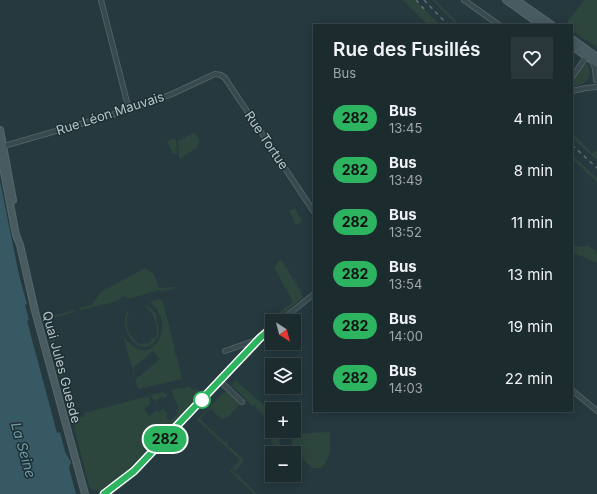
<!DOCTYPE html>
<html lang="en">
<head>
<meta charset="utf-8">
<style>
  :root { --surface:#1c2b2e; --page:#29373a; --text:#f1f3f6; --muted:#a0a7aa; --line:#3a474a }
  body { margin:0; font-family:Inter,sans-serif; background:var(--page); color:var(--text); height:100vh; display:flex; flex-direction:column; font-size:15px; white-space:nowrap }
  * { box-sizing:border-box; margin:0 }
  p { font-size:13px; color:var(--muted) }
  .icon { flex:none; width:22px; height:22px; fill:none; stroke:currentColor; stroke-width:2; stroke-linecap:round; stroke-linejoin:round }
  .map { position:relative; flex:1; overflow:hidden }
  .drawer { position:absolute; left:313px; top:24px; width:260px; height:388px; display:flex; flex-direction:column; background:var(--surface); border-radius:0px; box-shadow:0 2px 10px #0003,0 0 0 1px var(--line) }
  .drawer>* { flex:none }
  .badge { padding:0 8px; border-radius:13px; font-size:14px; line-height:26px }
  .needle { width:26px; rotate:144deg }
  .buttons { position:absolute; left:265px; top:314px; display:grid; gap:8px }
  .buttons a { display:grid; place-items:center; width:36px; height:36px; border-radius:0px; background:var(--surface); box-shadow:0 2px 10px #0003,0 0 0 1px var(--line); font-size:20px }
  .map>.badge { position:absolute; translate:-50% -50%; box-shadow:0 0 0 2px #fff }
  .round { display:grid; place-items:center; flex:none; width:42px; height:42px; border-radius:0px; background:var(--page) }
  .head { display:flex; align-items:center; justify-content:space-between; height:68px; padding:0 20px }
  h1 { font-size:19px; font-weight:600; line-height:30px }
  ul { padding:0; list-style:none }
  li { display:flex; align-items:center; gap:12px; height:52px; padding:0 20px }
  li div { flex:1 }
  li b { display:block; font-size:15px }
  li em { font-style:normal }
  li .badge { min-width:44px; font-weight:700; text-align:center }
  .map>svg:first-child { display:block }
  .green { fill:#2d463d }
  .water { fill:#375963 }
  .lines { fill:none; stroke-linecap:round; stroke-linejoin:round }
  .street-casing { stroke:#57676c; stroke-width:6 }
  .secondary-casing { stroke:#57676c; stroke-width:8 }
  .street { stroke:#394a4e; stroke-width:4.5 }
  .secondary { stroke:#475b61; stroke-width:6 }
  .rail { stroke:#5b6f75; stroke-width:1.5; stroke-dasharray:4 4; stroke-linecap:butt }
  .line-casing { stroke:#fff; stroke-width:9 }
  .line { stroke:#2cb461; stroke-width:6 }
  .stop-dot { fill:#fff; stroke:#2cb461; stroke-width:2 }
  .labels { text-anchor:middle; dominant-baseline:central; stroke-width:3; stroke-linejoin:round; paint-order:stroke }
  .street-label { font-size:13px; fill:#b5c4c9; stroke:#1e2f34 }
  .water-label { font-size:14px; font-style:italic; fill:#6f9ca8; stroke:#1e2f34 }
</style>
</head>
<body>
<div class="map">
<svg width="597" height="494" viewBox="0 0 597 494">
  <rect width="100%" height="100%" fill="#25393e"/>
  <g class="green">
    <polygon points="403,0 415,0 440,25 428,25"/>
    <polygon points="432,0 435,0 460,25 457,25"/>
    <polygon points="584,0 597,0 597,47 572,31 572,25 565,25"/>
    <path d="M585,62C597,76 585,84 572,88V81Z"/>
    <polygon points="194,132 199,140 198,147 181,158 179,158 178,140 181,140"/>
    <polygon points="572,133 591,152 591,154 597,150 597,160 572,138"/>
    <polygon points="173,138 176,140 177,153 173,153 167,142"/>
    <polygon points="572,155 597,178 597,182 572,159"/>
    <polygon points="295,208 302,221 296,225 289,211"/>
    <polygon points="572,245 582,247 588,245 597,253 597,263 572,252"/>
    <polygon points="282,260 293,279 295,281 303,297 279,317 277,314 293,302 274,267 279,261"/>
    <polygon points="145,268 154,274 159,288 176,287 176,288 161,292 160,290 127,299 126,296 120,298 121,300 81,310 80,308 91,305 102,291"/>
    <path d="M160,299L163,302L175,350L174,351L175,355L177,356L182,379L139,389L137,386L135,380L160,359L153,351L133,368L135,375H134L124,339L125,338C150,372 179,326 150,302Z"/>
    <path d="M147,305C151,308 156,312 157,317C158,321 155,317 157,322C159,327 160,333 156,339C143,362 117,332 127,311L129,312C124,324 128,338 141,344L149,343L153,338L155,339C160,329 155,315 146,307Z"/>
    <polygon points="74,310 75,312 46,320 48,326 51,326 72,410 69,411 45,318"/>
    <path d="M235,380L272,412V431H278L277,433L271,434C270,422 264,417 256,408V407L253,405L252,406L232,385Z"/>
    <polygon points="190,386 194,391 196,389 201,394 131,469 100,491 90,489 71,416 77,415 78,418 85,416 84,413 149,396 151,403 144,409 149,416 157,410 158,412 163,409 168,414 166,417 170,421 178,413 176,410 179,409 171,390 180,388 181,389"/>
    <polygon points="163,392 167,396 164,398 162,396 155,402 155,399 153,400 150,395"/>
    <polygon points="224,392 227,392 240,404 226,419 225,417 222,420 210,408 200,419 224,442 226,441 228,443 228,445 243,459 244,460 236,471 234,469 232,471 235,474 237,473 242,479 257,494 254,494 230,471 240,460 197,420"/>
    <path d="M330,432C330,447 332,457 321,468H313L292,451L291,434Z"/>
    <polygon points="272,436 278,436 279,437 279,442 282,446 278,450 272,443 271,438"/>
  </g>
  <polygon class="water" points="0,181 19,275 27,304 25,305 29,320 27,321 57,433 60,432 65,452 71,462 69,468 76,494 0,494"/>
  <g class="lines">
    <defs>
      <g id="street">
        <polyline points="101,0 129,110"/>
        <polyline points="464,0 499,25"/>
        <polyline points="592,61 595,68 596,80"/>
        <polyline points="572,77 587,56"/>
        <polyline points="572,91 586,88 597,87"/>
        <polyline points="0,147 129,110 172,94 215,74 221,75 225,78 314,212"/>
        <polyline points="280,321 314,294"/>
        <polyline points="225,351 259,339"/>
        <polyline points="220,381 242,402"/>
        <polyline points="572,390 597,411"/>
        <polyline points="104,494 134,471 260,338 272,328"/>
      </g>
      <g id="secondary">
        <polyline points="506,0 541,25"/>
        <polyline points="516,0 552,25"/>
        <polyline points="572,39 597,57"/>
        <polyline points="572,46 597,64"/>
        <polyline points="0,130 13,200"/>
        <polyline points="0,151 16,235 20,245 35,311 85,494"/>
      </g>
    </defs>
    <use href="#street" class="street-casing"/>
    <use href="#secondary" class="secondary-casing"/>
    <use href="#street" class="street"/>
    <use href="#secondary" class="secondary"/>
    <g class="rail">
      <polyline points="416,0 426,11"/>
      <polyline points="424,0 448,25"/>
      <polyline points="572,145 597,168"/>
    </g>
  </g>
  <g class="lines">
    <defs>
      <polyline id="line" points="104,494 134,471 260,338 272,328"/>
    </defs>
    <use href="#line" class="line-casing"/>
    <use href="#line" class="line"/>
  </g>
  <circle class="stop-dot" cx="202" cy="400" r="8"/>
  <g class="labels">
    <g class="street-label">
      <text transform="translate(110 113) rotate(-18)">Rue Léon Mauvais</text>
      <text transform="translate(267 140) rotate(56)">Rue Tortue</text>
      <text transform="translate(62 367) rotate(75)">Quai Jules Guesde</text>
    </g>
    <g class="water-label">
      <text transform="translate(24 450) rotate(74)">La Seine</text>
    </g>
  </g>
</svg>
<div class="buttons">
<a><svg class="needle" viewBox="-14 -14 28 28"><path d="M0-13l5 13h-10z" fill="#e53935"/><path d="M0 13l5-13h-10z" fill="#a0a7aa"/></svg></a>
<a><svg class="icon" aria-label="layers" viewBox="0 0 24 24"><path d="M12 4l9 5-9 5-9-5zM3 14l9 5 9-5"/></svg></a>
<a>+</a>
<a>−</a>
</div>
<b class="badge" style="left:165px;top:439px;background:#2cb461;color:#111">282</b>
<section class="drawer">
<div class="head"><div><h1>Rue des Fusillés</h1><p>Bus</p></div><a class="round"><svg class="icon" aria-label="heart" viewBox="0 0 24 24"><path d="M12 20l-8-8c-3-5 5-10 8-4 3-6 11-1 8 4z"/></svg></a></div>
<ul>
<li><span class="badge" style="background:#2cb461;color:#111">282</span><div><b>Bus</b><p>13:45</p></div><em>4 min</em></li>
<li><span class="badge" style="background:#2cb461;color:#111">282</span><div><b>Bus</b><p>13:49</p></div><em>8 min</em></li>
<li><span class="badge" style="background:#2cb461;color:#111">282</span><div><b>Bus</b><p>13:52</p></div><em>11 min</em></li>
<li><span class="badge" style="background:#2cb461;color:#111">282</span><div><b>Bus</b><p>13:54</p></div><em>13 min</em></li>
<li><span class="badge" style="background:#2cb461;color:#111">282</span><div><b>Bus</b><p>14:00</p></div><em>19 min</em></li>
<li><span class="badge" style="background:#2cb461;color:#111">282</span><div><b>Bus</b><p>14:03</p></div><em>22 min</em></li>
</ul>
</section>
</div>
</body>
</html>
